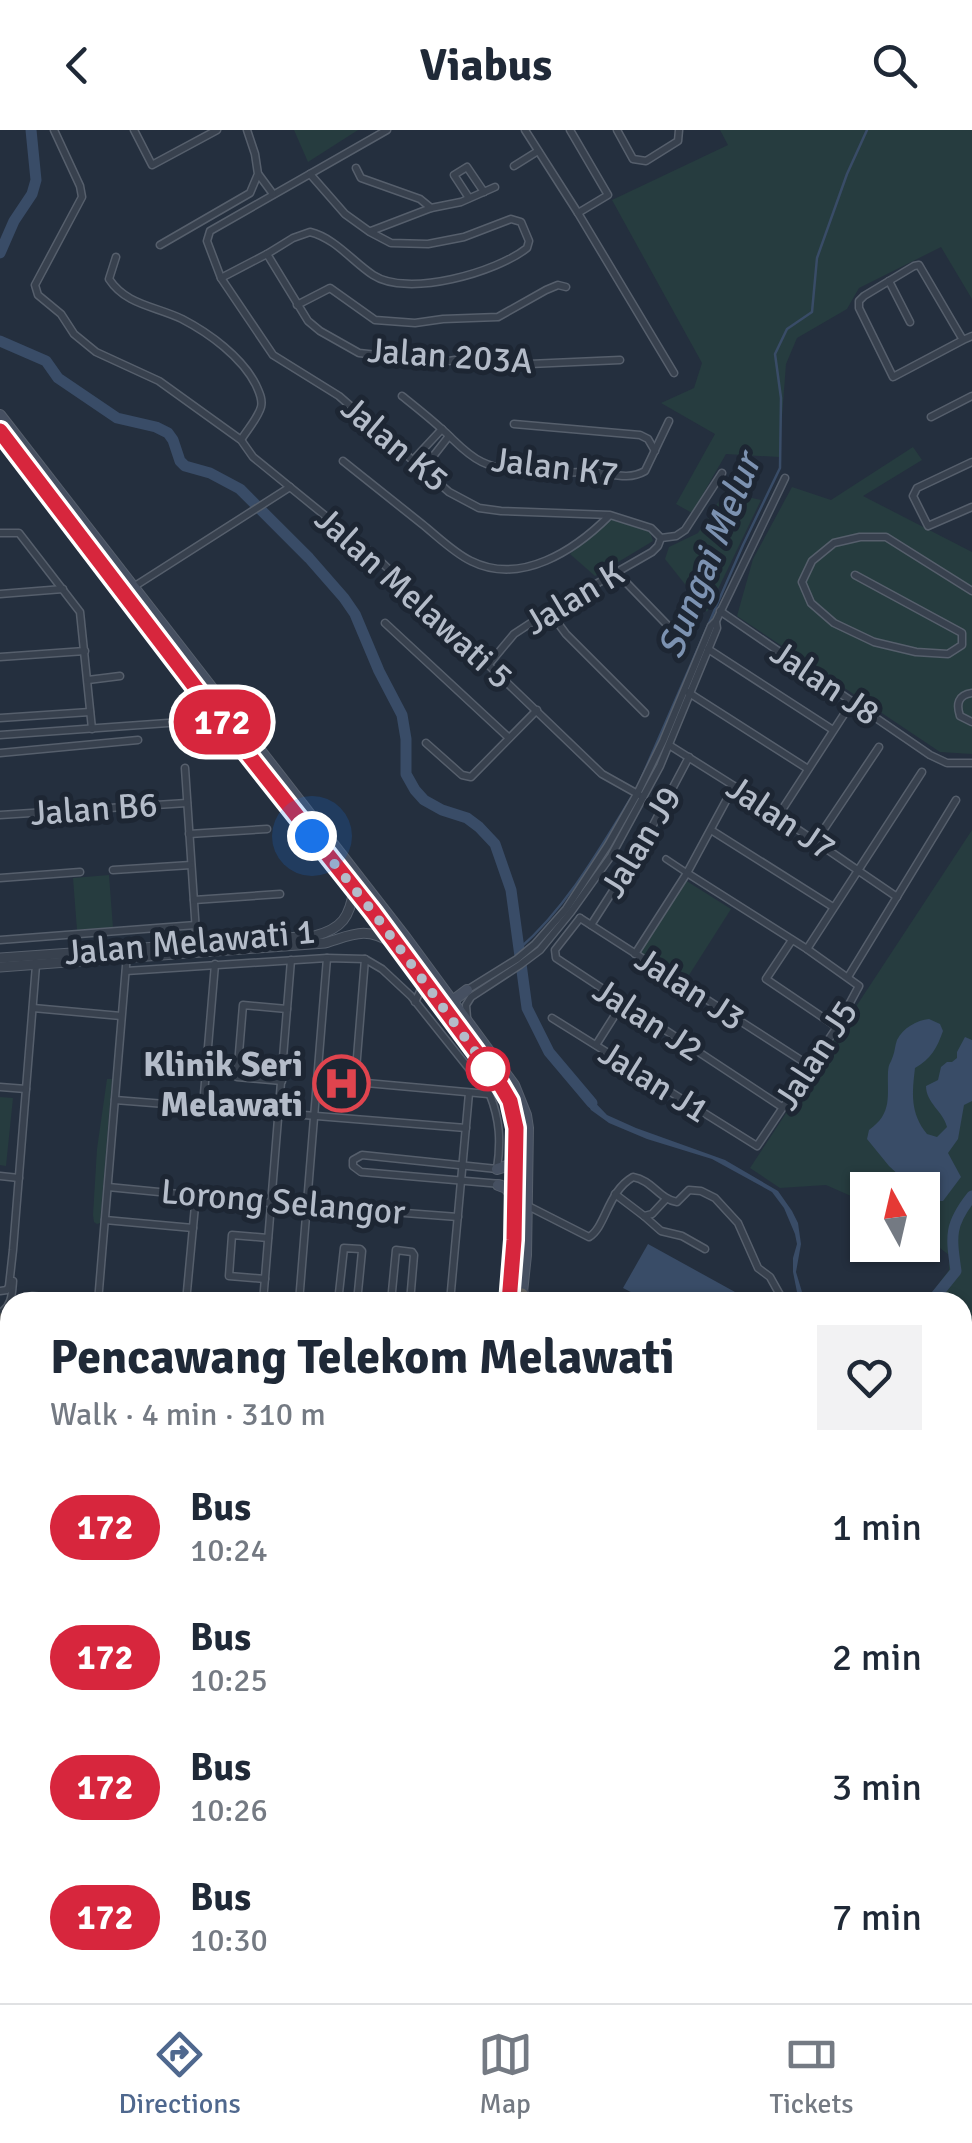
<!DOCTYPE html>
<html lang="en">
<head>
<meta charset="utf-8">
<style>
  :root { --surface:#fff; --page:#f2f2f3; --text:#1f2937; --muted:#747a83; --line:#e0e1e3; --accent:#4f688e }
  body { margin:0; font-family:Signika,sans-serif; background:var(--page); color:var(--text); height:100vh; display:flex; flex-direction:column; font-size:38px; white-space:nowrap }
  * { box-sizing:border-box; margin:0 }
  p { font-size:32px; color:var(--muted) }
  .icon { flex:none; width:55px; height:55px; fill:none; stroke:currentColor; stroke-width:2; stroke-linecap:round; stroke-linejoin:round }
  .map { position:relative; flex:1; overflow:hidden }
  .drawer { position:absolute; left:0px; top:1162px; width:972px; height:712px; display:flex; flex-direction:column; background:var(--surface); border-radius:30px 30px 0 0; box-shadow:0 2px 8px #0004 }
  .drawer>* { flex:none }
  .badge { padding:0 20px; border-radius:32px; font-size:35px; line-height:65px }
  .needle { width:65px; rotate:352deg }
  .buttons { position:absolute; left:850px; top:1042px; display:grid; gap:20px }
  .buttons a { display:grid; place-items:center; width:90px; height:90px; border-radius:0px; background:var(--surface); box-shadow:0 2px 8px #0004; font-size:50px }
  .you { position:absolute; width:50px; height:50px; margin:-25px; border:8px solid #fff; border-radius:50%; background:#1a73e8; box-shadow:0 0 0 15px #1a73e833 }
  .map>.badge { position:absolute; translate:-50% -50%; box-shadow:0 0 0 5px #fff }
  .round { display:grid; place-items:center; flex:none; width:105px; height:105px; border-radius:0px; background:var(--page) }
  .overview { display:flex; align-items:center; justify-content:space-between; height:170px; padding:0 50px }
  h1 { font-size:48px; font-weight:800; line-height:75px }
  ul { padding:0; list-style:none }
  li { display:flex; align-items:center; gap:30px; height:130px; padding:0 50px }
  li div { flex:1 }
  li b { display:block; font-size:38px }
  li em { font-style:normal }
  li .badge { min-width:110px; font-weight:700; text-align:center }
  header { display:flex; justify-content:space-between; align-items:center; height:130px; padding:0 50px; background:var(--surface); font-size:45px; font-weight:800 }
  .tab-bar { display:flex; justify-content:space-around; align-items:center; height:140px; border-top:2px solid var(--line); background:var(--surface); font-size:28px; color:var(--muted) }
  .tab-bar a { display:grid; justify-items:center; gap:5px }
  .tab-bar .selected { color:var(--accent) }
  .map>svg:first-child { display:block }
  .green { fill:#263c3f }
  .water { fill:#394c67 }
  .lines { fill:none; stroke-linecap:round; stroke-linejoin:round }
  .stream { stroke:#394c67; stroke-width:2.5 }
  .river { stroke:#394c67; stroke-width:11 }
  .pedestrian-casing { stroke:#565f6c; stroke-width:8 }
  .minor-casing { stroke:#565f6c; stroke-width:9 }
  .tertiary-casing { stroke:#565f6c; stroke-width:11 }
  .secondary-casing { stroke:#565f6c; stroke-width:12 }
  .trunk-casing { stroke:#434c59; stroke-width:14 }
  .pedestrian { stroke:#38414e; stroke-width:5 }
  .minor { stroke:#38414e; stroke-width:6 }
  .tertiary { stroke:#38414e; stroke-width:9 }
  .secondary { stroke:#465061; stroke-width:10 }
  .trunk { stroke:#656462; stroke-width:11 }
  .line-casing { stroke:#fff; stroke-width:22 }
  .line { stroke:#d7263d; stroke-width:15 }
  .walk { stroke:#b4bcc9; stroke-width:10; stroke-dasharray:0 18 }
  .stop-dot { fill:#fff; stroke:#d7263d; stroke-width:5 }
  .labels { text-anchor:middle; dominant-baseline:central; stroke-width:10; stroke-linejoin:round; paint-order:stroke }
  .street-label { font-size:35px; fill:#b4bcc9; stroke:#1d2633 }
  .poi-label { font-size:35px; font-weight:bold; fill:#b4bcc9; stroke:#1d2633; text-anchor:end }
  .water-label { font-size:38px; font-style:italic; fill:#7c92b1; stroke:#1d2633 }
</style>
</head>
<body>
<header><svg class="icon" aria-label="back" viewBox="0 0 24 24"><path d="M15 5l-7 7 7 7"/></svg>Viabus<svg class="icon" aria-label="search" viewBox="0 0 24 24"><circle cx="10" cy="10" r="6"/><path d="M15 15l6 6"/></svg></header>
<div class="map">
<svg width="972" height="1873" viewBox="0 0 972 1873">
  <rect width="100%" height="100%" fill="#242f3e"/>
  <g class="green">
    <polygon points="294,0 358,0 308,32"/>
    <polygon points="720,0 972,0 972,169 941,117 859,158 847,179 797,208 786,234 779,327 726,324 692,383 676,374 715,304 661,273 694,258 702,233 612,70 728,15"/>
    <polygon points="913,317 922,330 863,366 972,422 972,624 940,622 737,486 753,429 792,357 831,370"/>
    <polygon points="725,362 761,370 707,482 665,429 669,417 698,403"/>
    <polygon points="610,389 650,402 653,411 595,446 570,424"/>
    <polygon points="972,700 972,1261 963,1261 962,1172 925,1172 949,1140 949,1125 923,1105 922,1060 868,1060 867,1073 826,1055 780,1058 750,1038"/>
    <polygon points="109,745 113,798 77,800 73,748"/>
    <polygon points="685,750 731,779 684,853 638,824"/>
    <polygon points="107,949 112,949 100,1093 97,1094 94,1092 93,1085 97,1019"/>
    <polygon points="0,967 13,968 6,1036 0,1035"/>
  </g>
  <g class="water">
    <path d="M929,889L940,894L943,901C937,918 931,929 915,938C912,963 910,983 927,1004L937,1007L947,997C943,981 926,973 926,956L938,950L941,937L947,932H952L957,928V922L965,907L972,910V971L964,975L958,1009L948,1023L961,1047L943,1071H935L923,1066L922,1060H915L889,1036L867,1009L869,1000C893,983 887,966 888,942C889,932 890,935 893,926C895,921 895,915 897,910C903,898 917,890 929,889Z"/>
    <polygon points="584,961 607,985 636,998 725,1030 778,1061 792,1081 798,1093 801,1114 796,1142 805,1172 799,1172 793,1142 793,1128 797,1114 795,1104 784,1078 772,1062 712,1029 647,1009 609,993 591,980 581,964"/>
    <polygon points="648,1114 735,1162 729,1172 650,1172 623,1158"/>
  </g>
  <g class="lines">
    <g class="stream">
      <polyline points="641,649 743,415 780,338 781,268 775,224 787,199 812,182 817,128 847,44 867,0"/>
      <path d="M519,819C566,778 598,722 631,668"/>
      <polyline points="494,1172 504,1160 506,1065"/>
    </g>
    <g class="river">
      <polyline points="0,123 14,91 32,64 36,50 31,0"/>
      <polyline points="0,211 46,231 58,248 117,288 156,297 168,303 173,310 180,331 185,336 210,343 240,359 309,428 344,468 355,484 379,541 402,585 406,609 406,644 415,660 424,670 442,680 467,688 479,697 495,714 511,760 527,878 549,922 592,973"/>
      <path d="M931,1172L956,1141C951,1106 949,1095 972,1066"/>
      <polyline points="0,1682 10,1680"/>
      <polyline points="545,1865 556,1873"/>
    </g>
    <defs>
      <polyline id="pedestrian" points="666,729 687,743"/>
      <g id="minor">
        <polyline points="54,0 80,56 82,67 35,155 38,165 61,184 74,204 96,222 159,251 241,310 253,327 376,427 602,644 643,667"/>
        <polyline points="134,0 152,35 217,0"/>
        <polyline points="387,0 210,101 207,111 221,148 273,225 339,266 449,362 479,378 501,381 610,385 651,398 661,408"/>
        <polyline points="525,0 578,83 674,243"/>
        <polyline points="570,0 608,65 578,83"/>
        <polyline points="617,0 633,29 646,31 678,11 679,0"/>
        <polyline points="514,36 538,21"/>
        <polyline points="356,38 361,48 420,69 431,78"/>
        <polyline points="259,45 273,64"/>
        <polyline points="469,68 454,45 467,37 484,62"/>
        <polyline points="371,101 431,78 461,72 495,57"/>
        <polyline points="160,115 250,63 258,44 255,24 247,0"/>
        <polyline points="267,124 308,191 320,201 359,223 442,232 455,230 529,234 620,230"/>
        <path d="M116,127L109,149C126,175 155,176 182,189C209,203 242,227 256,255C259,262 263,269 261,277C258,288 247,300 241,310"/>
        <path d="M221,148L267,124L293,108L310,102C335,108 353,132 373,145C408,168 497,142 527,118L529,111L521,92L511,89L464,107L428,114L391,113L370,102L345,84L310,44"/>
        <polyline points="889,151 910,192"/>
        <polyline points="297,175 330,158 375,190 415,193 443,189 498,187 546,160 558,155 566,157"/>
        <polyline points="963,210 919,135 914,136 864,166 859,171 859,178 893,247 963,210 972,206"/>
        <path d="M402,266C417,278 431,289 445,302C456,312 467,325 482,332C514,347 557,342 591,342C610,343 628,351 645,341L669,291"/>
        <polyline points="931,287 972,266"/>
        <polyline points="514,294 640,305 648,309 655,321"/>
        <polyline points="414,329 442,299"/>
        <path d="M343,331C369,352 396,373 422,394C437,406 454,423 471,431C521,456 575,420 609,386"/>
        <polyline points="972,332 917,358 913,366 928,396 972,377"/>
        <polyline points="424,338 449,306"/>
        <polyline points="0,403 19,403 80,482 92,599"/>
        <polyline points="661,408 676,406 685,400 722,343"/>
        <polyline points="616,442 677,505"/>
        <polyline points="855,445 962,503 962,515 948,524 916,522 874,512 834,493 811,473 802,452 812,431 834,413 860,407 886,407 972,461"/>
        <polyline points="124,463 290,357"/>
        <polyline points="0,464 63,459"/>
        <polyline points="549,481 566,504 645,583"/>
        <polyline points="720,481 930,625 947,633 972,633"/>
        <polyline points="385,493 509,608"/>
        <polyline points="708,519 833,600"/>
        <polyline points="0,527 85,521"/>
        <polyline points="489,534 514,504 549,481 652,422 658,416 661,408"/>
        <polyline points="88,550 120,546"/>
        <polyline points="686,561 808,639"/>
        <path d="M972,563C958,565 956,574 960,586L972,592"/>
        <polyline points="0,588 90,582"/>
        <polyline points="0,605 182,592 191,590 211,580"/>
        <polyline points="426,613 462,645 471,647 537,580"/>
        <polyline points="669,615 734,656 897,767"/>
        <polyline points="0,623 138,610"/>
        <polyline points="185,638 197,817"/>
        <polyline points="0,685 187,673"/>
        <polyline points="778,686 852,572"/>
        <polyline points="711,700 833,777"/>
        <polyline points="189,704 267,699"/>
        <polyline points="816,711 879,617"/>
        <polyline points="113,740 191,735"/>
        <polyline points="0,748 80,742"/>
        <polyline points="194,770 280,764"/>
        <polyline points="580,788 555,820 556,828 782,977"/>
        <polyline points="580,788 810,936"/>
        <polyline points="591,795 643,714 689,627"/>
        <polyline points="0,810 196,795"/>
        <polyline points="792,810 766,849 837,897"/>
        <polyline points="807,819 922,642"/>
        <polyline points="635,824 687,743 734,656"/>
        <polyline points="365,829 355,952 488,964"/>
        <path d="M126,841L327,828L365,829L382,839L411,866L490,965C500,990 501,1012 497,1039"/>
        <polyline points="848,847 956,670"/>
        <polyline points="467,860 517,829 535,814 566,779 608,715 637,664 663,611 711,496 716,491 785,348"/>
        <polyline points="415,872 424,853"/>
        <polyline points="33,878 121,886"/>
        <polyline points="467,888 466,875 471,867 520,835 540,820 571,782 611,726 660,636 717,498 716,492"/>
        <polyline points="552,888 757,1016 837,897 859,856 807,819 687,743"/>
        <polyline points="596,915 622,874"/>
        <polyline points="282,951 237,947 243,875 287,879"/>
        <polyline points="0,957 26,959"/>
        <polyline points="115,970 466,998"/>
        <polyline points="203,976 215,834"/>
        <polyline points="497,1039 362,1025 353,1030 353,1036 361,1042 501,1054"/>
        <polyline points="0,1046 19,1048"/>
        <polyline points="108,1057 272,1073 458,1087"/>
        <polyline points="615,1064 644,1086 652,1084 666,1069"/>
        <path d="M528,1076L589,1107C606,1097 607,1062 633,1047C652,1050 659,1069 677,1072L689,1060L701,1061L715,1068L738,1093L758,1138L770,1147L784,1172"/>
        <polyline points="644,1086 661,1101 682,1106 705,1119"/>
        <polyline points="105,1090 193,1098"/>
        <polyline points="265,1149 229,1146 232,1105 268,1108"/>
        <polyline points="0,1161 7,1160 9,1156 13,1120 36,835"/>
        <polyline points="26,1172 29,1167 32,1166 109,1172"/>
        <polyline points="98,1172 127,824"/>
        <polyline points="186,1172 196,1065"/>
        <polyline points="263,1172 291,830"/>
        <polyline points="299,1172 327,828"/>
        <polyline points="338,1172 344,1118 360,1119 362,1121 357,1172"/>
        <polyline points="391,1172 396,1120 412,1122 414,1125 410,1172"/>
        <polyline points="450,1172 469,963"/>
        <path d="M0,1183C12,1176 12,1164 13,1151"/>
        <polyline points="0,1222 10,1223"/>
        <polyline points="0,1281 10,1282"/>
        <polyline points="964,1305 965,1291 972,1278"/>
        <polyline points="0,1342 10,1343"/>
        <polyline points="0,1406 10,1407"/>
        <polyline points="962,1527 972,1533"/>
        <polyline points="962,1612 972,1624"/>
        <polyline points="0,1637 10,1636"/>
        <polyline points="962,1653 972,1651"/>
        <polyline points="0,1688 10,1689"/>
        <polyline points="962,1717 972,1715"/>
        <polyline points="962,1779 972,1778"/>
        <polyline points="962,1791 972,1790"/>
        <polyline points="2,1823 11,1873"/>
        <polyline points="79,1865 80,1873"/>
        <polyline points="128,1865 130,1873"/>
        <polyline points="189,1865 190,1873"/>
        <polyline points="247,1865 249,1873"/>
        <polyline points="303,1865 304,1873"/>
        <polyline points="814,1865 816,1873"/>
        <polyline points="879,1865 879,1873"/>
        <polyline points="941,1865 941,1873"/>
        <polyline points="472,1873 487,1870"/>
      </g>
      <g id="tertiary">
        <path d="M0,828L314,806C342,799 350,787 354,759"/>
        <path d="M0,837L325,813C352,805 366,796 392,813"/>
      </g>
      <g id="secondary">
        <polyline points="0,285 406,808 514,955 526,985 528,998 526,1125 521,1172"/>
        <polyline points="0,301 202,567 373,783 500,954 510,971 516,998 514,1110 509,1172"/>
        <polyline points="450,877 455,869 467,860"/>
        <polyline points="497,1039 510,1035 515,1030"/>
        <polyline points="498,1055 506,1058 513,1067"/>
        <polyline points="615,1865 625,1873"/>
      </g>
      <g id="trunk">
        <polyline points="522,1164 529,1172"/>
        <polyline points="502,1172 510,1166"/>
        <polyline points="0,1189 10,1190"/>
        <polyline points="0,1199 10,1199"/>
        <polyline points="962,1306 972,1314"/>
        <polyline points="962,1327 972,1334"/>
        <polyline points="962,1340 972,1348"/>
      </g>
    </defs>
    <use href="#pedestrian" class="pedestrian-casing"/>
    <use href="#minor" class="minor-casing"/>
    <use href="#tertiary" class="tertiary-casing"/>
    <use href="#secondary" class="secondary-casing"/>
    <use href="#trunk" class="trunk-casing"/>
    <use href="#pedestrian" class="pedestrian"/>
    <use href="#minor" class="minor"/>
    <use href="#tertiary" class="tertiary"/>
    <use href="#secondary" class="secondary"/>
    <use href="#trunk" class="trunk"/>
  </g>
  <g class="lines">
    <defs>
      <polyline id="line" points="0,301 202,566 373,782 500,954 510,971 516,998 514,1110 509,1172"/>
    </defs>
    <use href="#line" class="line-casing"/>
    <use href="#line" class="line"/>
    <polyline class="walk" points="312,706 373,782 488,939"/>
  </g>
  <defs>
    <symbol id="hospital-ring" viewBox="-11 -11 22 22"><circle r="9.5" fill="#1d2633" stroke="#e0444e" stroke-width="1.5"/><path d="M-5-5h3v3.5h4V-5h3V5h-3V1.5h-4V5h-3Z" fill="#e0444e"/></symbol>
  </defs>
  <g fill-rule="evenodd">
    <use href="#hospital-ring" x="310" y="922" width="63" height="63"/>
  </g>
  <circle class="stop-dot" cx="488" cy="939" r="20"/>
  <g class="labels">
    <g class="street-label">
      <text transform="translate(450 226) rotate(4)">Jalan 203A</text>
      <text transform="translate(395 314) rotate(40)">Jalan K5</text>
      <text transform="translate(555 337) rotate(7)">Jalan K7</text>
      <text transform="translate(414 468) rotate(42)">Jalan Melawati 5</text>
      <text transform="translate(574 468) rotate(-31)">Jalan K</text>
      <text transform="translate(825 553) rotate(34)">Jalan J8</text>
      <text transform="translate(94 679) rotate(-4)">Jalan B6</text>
      <text transform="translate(781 688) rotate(34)">Jalan J7</text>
      <text transform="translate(641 712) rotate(-59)">Jalan J9</text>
      <text transform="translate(190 812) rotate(-5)">Jalan Melawati 1</text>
      <text transform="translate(690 859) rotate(33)">Jalan J3</text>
      <text transform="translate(648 890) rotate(33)">Jalan J2</text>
      <text transform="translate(816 925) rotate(-57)">Jalan J5</text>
      <text transform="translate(654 952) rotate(32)">Jalan J1</text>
      <text transform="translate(283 1072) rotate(5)">Lorong Selangor</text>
    </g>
    <g class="poi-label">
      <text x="303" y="934">Klinik Seri<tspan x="303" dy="40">Melawati</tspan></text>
    </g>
    <g class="water-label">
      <text transform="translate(709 426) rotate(-68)">Sungai Melur</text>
    </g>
  </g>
</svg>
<div class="buttons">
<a><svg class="needle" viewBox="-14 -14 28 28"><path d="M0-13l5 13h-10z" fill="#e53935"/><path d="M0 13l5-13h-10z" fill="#747a83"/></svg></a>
</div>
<div class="you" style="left:312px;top:706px"></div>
<b class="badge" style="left:222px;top:592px;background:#d7263d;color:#fff">172</b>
<section class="drawer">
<div class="overview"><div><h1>Pencawang Telekom Melawati</h1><p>Walk · 4 min · 310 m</p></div><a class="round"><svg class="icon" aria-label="heart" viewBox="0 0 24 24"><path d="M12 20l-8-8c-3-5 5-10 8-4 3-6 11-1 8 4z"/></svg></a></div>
<ul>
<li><span class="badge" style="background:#d7263d;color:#fff">172</span><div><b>Bus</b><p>10:24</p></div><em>1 min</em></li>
<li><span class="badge" style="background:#d7263d;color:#fff">172</span><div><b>Bus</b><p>10:25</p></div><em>2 min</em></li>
<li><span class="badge" style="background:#d7263d;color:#fff">172</span><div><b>Bus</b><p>10:26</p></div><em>3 min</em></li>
<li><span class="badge" style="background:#d7263d;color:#fff">172</span><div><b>Bus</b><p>10:30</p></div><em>7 min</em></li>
</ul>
</section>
</div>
<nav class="tab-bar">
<a class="selected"><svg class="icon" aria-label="directions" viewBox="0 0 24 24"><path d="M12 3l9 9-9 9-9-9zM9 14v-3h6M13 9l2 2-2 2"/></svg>Directions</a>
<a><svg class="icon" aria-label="map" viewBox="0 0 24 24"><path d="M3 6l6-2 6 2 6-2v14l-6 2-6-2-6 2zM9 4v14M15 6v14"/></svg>Map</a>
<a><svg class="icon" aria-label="tickets" viewBox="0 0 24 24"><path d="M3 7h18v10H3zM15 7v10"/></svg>Tickets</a>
</nav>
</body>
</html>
